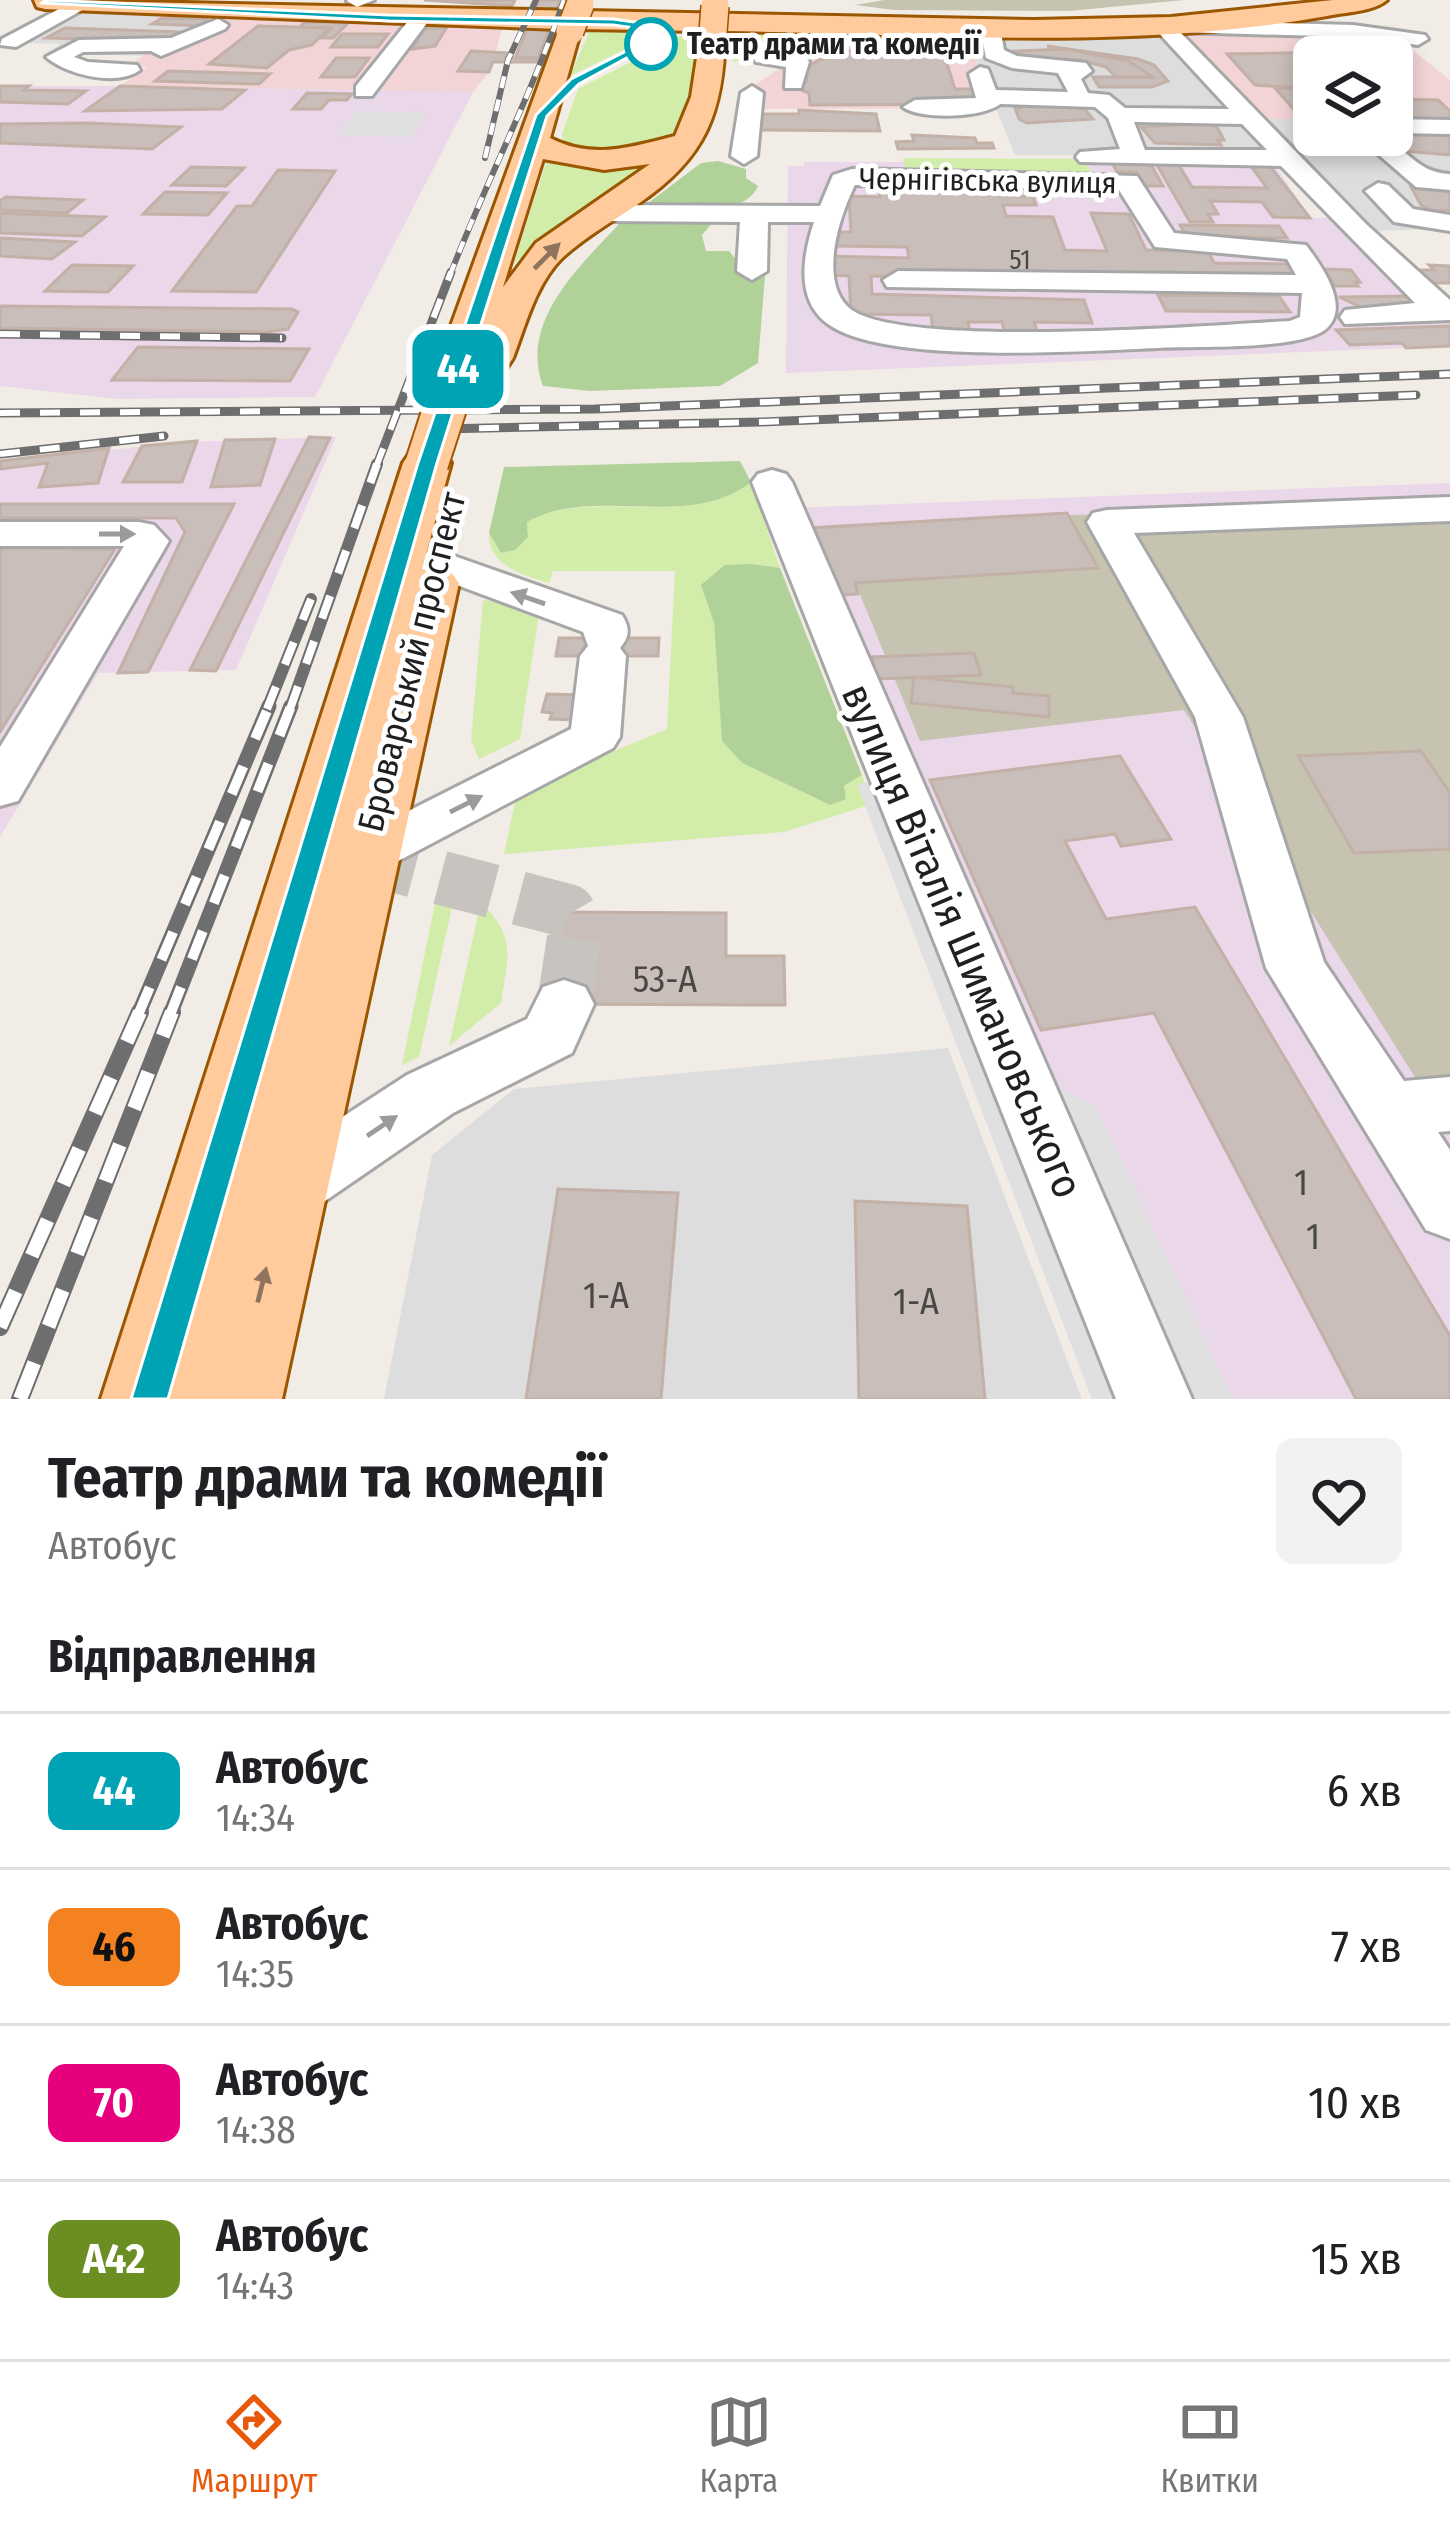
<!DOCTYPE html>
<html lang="uk">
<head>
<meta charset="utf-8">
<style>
  :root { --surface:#fff; --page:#f2f2f2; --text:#202124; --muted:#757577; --line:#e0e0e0; --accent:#ea580c }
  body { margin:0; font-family:"Fira Sans Condensed",sans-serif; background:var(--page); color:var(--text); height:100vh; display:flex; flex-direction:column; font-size:45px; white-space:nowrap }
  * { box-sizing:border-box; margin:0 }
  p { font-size:39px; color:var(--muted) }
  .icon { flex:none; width:66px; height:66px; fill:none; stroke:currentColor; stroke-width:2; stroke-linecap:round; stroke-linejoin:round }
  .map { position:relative; height:1399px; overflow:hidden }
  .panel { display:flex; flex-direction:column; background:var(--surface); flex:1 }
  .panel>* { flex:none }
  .badge { padding:0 24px; border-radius:18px; font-size:42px; line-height:78px }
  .buttons { position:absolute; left:1293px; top:36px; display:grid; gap:24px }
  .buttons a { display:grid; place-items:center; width:120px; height:120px; border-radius:18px; background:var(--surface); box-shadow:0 6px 18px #0003; font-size:60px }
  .map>.badge { position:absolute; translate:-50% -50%; box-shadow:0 0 0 6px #fff }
  h2 { padding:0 48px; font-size:45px; line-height:108px }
  .round { display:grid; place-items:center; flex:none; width:126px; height:126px; border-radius:18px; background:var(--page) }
  .summary { display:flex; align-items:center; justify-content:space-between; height:204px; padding:0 48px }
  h1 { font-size:57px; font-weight:700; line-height:90px }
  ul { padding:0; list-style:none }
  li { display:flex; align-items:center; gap:36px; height:156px; padding:0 48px; border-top:3px solid var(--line) }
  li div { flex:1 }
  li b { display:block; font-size:45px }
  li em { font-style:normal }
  li .badge { min-width:132px; font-weight:700; text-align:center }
  .tabs { display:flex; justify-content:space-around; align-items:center; height:168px; border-top:3px solid var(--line); background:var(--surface); font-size:33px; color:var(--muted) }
  .tabs a { display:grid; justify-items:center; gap:6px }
  .tabs .current { color:var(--accent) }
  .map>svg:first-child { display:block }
  .residential { fill:#dedddd }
  .commercial { fill:#f2d4d6 }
  .industrial { fill:#ead7e9 }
  .construction { fill:#c6c4b0 }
  .grass { fill:#d2eda9 }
  .forest { fill:#b0d298 }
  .parking { fill:#e0e0e0 }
  .building { fill:#c9beb9; stroke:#c3b0a7; stroke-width:3 }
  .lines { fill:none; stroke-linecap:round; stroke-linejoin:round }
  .minor-tunnel { stroke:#c7c3be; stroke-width:54; stroke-dasharray:54 27; stroke-linecap:butt }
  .minor-casing { stroke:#a7a7a7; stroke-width:6 }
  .major-casing { stroke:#9b5700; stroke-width:6 }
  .minor { fill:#fff; fill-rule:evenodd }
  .major { fill:#ffca9c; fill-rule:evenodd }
  .rail-far4-casing { stroke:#6e6e6e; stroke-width:6 }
  .rail-far3-casing { stroke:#6e6e6e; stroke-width:9 }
  .rail-far2-casing { stroke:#6e6e6e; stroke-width:12 }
  .rail-far1-casing { stroke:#6e6e6e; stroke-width:15 }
  .rail-casing { stroke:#6e6e6e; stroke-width:18 }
  .rail-far4 { stroke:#fff; stroke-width:4.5; stroke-dasharray:12; stroke-linecap:butt }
  .rail-far3 { stroke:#fff; stroke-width:6; stroke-dasharray:20; stroke-linecap:butt }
  .rail-far2 { stroke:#fff; stroke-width:8; stroke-dasharray:24; stroke-linecap:butt }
  .rail-far1 { stroke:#fff; stroke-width:10; stroke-dasharray:30; stroke-linecap:butt }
  .rail { stroke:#fff; stroke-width:14; stroke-dasharray:39; stroke-linecap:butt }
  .major-bridge-far1-casing { stroke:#9b5700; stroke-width:30; stroke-linecap:butt }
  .major-bridge-casing { stroke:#9b5700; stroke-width:46; stroke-linecap:butt }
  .major-bridge-far1 { stroke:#ffca9c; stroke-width:27 }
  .major-bridge { stroke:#ffca9c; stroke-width:42 }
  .oneway { fill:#90755e }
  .oneway2 { fill:#9b9b9b }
  .line { fill:#00a3b4; stroke:#fff; stroke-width:3 }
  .stop-dot { fill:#fff; stroke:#00a3b4; stroke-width:6 }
  .labels { text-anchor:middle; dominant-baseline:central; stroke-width:10; stroke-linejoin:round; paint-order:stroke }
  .far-number-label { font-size:27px; fill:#4a4846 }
  .far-stop-label { font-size:30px; font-weight:bold; fill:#202020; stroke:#fff; text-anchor:start }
  .far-street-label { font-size:30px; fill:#202020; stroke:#fff }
  .street-label { font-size:36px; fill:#202020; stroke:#fff }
  .near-number-label { font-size:36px; fill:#4a4846 }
  .near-street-label { font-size:42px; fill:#202020; stroke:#fff }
</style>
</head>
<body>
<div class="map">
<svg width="1450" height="1399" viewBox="0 0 1450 1399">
  <rect width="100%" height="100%" fill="#f1ece6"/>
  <g class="residential">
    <polygon points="62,11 164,14 147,24 215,28 144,56 47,53 60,44 2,42"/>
    <polygon points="964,31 1164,32 1245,119 1314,119 1314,135 1392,135 1392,120 1450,120 1450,229 1365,231 1296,156 1015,155"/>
    <polygon points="948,1048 1082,1399 384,1399 432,1155 514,1089"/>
  </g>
  <g class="commercial">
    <polygon points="164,14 411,22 510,23 502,28 496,52 459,70 489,72 473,92 120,86 148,67 129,65 158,47 211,28 145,25"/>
    <polygon points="964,31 995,108 745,109 748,89 782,67 825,50 881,39 881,34"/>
    <polygon points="1164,32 1342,33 1391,40 1411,49 1450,80 1450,120 1392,120 1392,57 1314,57 1314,119 1246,119"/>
  </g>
  <g class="industrial">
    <polygon points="0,86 120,86 473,92 315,397 118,399 0,386"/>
    <polygon points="1085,159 1273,162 1310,218 1332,218 1412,296 1450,323 1450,346 786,373 788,166 804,166 804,162 904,162 906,173 1092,174"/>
    <polygon points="336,437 236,670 98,673 0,837 0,462 184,442"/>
    <polygon points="1450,483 1450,1399 1092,1399 857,784 905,778 791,508"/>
  </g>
  <g class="construction">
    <polygon points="884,0 1184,0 1069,11 894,10 855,5"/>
    <polygon points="1450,498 1450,1133 1184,710 920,741 832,526"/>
  </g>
  <g class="grass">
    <polygon points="605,27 636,28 647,35 646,39 570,76 589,32"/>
    <polygon points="763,28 857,31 782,46 734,62 730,32"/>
    <path d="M700,34C699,67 693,131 656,145C646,149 630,148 618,149C596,152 584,153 563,144L562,134L578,89L666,44L672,37Z"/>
    <polygon points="548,157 657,159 514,263"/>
    <polygon points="903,158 1085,159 1092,175 906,173"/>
    <path d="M751,482L780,568L753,564L701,585L714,623L722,741L742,763L830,805L843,787L862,775L865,783L858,785L866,806L784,832L504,854L517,792L667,729L675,571H553L549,583C523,575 487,565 489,533L501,553L514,550L528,537L527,522C595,485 688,532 751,482Z"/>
    <polygon points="483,600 540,607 520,739 479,759 471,741"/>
    <polygon points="437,894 454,898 419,1057 402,1065"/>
    <path d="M481,902C517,938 508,956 501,1003L449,1046Z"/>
  </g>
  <g class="forest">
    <path d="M718,161L746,169V178L758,186C744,220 674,207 643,207L701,163Z"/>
    <path d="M623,220L714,221L702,235L706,251H729L744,269L765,276L758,363L720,386L590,391L543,386C518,320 583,263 623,220Z"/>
    <path d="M740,461L751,482C688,532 595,484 527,522L528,537L515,550L501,553L489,533L504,467Z"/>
    <polygon points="753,564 780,568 862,775 844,786 846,799 830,805 742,763 722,741 714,623 701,585 725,565"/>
  </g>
  <g class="parking">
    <polygon points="356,111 426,112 411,137 338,136"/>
    <polygon points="907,778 1039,1076 1096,1106 1233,1399 1092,1399 857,784"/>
  </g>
  <g class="building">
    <polygon points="424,0 515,0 512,6"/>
    <polygon points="539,0 560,0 538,58 515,58"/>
    <polygon points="162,18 208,19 204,21 211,21 205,26 152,24"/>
    <polygon points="305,22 348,23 333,38 321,38 331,29 300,27"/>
    <polygon points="258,26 329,28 312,45 289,50 267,68 209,64"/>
    <polygon points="447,27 435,46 412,49 424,29"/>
    <polygon points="65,28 183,32 166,42 46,38"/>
    <polygon points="342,34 388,34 378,47 331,47"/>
    <polygon points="896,42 940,42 955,89 975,89 979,104 810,105 809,93 796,88 806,82 806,68 819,60 852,50 889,48"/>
    <polygon points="1047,46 1138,59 1154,65 1168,81 1152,87 1099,87 1093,77 1152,77 1128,61"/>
    <polygon points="1066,49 1128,61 1152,77 1116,77 1106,67 1080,60 1025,60 1015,51"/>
    <polygon points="471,51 507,53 505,58 538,58 536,62 493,62 489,72 458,71"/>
    <polygon points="1338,52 1353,57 1314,57 1314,89 1255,85 1227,54"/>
    <polygon points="336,58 369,58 355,77 321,77"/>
    <polygon points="168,71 270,74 259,84 155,81"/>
    <polygon points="0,86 29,86 24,90 86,91 68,104 0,102"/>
    <polygon points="120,86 245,90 222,109 85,111"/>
    <polygon points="1275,88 1311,89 1314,115 1297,113"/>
    <polygon points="307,93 352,94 347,100 329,100 321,109 293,109"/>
    <polygon points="1392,99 1438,100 1450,111 1450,120 1392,120"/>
    <polygon points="1020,103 1081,105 1093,119 1027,123 1019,119 1015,108 1021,108"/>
    <polygon points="799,110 876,114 880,131 760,130 760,114 799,114"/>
    <polygon points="87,123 181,127 152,149 0,143 0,124"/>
    <polygon points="1208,123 1217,127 1224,140 1218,140 1221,145 1155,143 1141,127"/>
    <polygon points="1396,134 1450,134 1450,155 1404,151 1390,137 1398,137"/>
    <polygon points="912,135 975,138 977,143 992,143 994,148 898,149 896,142 914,141"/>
    <polygon points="1111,161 1149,161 1163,186 1144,186 1137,172 1117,172"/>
    <polygon points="1157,165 1179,165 1192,187 1267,188 1251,166 1270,166 1310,218 1273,217 1262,202 1210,201 1218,214 1208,214 1213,222 1190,222"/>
    <polygon points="191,167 244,168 226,186 172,185"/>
    <polygon points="278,170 335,171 256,292 172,291 237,206 252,206"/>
    <polygon points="878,182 1001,182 1006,196 1033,196 1036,205 1003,205 1006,216 1053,217 1065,250 1107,251 1091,213 1129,214 1146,250 1208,251 1214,263 1288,264 1299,280 871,276 872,294 1084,300 1092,323 1034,322 1039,336 1005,335 1002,322 968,322 970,333 933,332 931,315 851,314 849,276 826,275 826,256 909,258 907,247 834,246 840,232 851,232 849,196 880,197"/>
    <polygon points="1411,187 1450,188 1450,210 1433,211 1421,205"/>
    <polygon points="165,192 227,193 208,215 143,214"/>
    <polygon points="6,197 83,200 67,213 0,210 0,201"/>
    <polygon points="0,213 105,217 82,236 0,233"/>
    <polygon points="1180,225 1279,226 1287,238 1186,236"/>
    <polygon points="0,238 75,242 52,259 0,256"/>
    <polygon points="72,265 133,266 108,292 45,291"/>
    <polygon points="1429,265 1450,266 1450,283 1430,283 1420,270 1434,270"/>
    <polygon points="1323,269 1351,270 1360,282 1355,282 1358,286 1335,286"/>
    <polygon points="1158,295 1279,296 1290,312 1166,311"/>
    <polygon points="1412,296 1424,308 1365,309 1339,297"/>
    <polygon points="0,306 292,309 298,312 288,329 267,332 0,328"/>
    <polygon points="1450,326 1450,346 1406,348 1402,343 1350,345 1336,330"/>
    <polygon points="138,347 309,349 290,381 112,380"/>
    <polygon points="309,437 330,438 216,671 190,670"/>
    <polygon points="275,439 260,485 211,487 225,440"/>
    <polygon points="197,441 182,482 123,482 142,446"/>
    <polygon points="109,448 98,483 39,487 48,463 0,469 0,461"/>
    <polygon points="0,504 234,504 148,672 118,673 185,532 176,518 0,518"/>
    <polygon points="1067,513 1098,568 855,583 858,594 829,596 810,528"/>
    <polygon points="0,548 115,549 0,732"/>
    <polygon points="559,638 659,638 658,656 556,656"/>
    <polygon points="974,653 981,675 877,679 872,657"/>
    <polygon points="914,677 1013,687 1013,693 1049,696 1049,717 911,703"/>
    <polygon points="547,694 583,695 577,720 550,719 552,713 542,712"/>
    <polygon points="1421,751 1450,793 1450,849 1354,853 1298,756"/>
    <polygon points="1120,756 1171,839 1121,846 1115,834 1065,841 1106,919 1195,907 1450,1336 1450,1399 1356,1399 1154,1013 1041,1030 930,780"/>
    <polygon points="555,912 726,913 726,956 784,956 785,1005 543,1004"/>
    <polygon points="558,1189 678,1193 661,1399 526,1399"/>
    <polygon points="855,1201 967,1206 985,1399 859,1399"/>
  </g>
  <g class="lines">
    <polyline class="minor-tunnel" points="362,857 568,911 576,925 564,1004"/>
    <defs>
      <g id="minor">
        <polygon points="76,0 93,4 16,47 0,45 2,39"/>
        <polygon points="374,0 357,7 347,1 348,0"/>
        <polygon points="413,15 430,19 372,96 356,96 356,86"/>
        <path d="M218,19L228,25L225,29L161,56L151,51L83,52L74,57L88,62L137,65L140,70C117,87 67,75 46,57L79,40L171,38Z"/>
        <path d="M1163,20L1353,25L1425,35L1428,39L1418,45L1353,37L1180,32L1367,225L1450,300V320L1345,324L1340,317L1345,310L1415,303L1281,166L1080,162L1076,157L1080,152L1120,149L1108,118L1095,107L1000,104C983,118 920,120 903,107L915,100L976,98L969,74L980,67L988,69L996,90L1068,92L1058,73L1012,68L986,58L980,27L990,21L1000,27L1004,50L1017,56L1086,63L1092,71L1081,79L1088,93L1109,95L1125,108L1229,109L1156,30V22ZM1134,122L1242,124L1267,150H1145Z"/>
        <polygon points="764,51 806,57 809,62 801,88 785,88 786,67 756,62 753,57"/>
        <polygon points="752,86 763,93 757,156 744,164 731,156 741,93"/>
        <polygon points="1392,119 1450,120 1450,134 1392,133"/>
        <path d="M1356,135C1408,135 1407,172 1450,174V190L1416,187Z"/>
        <path d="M852,169L1137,176L1174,233L1306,245C1320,264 1350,304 1328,327C1307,351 1191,346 1157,348C1085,351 884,365 828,324C795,300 803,255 814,222H768L767,271L752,280L737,271L740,222L600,221L586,213L600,205L820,206L833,175ZM855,185L1119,190L1155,247L1287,259L1296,275L898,271L883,280L887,287L1302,293L1300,317L1290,321C1217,325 890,351 847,306C819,277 840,215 855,185Z"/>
        <polygon points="1378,183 1388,185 1413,209 1450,215 1450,231 1394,222 1365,191"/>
        <polygon points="772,470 786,474 792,482 1192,1399 1116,1399 752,482 758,474"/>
        <polygon points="1450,497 1450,521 1134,533 1243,717 1324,962 1404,1081 1450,1077 1450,1131 1438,1132 1450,1150 1450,1239 1426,1230 1266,968 1195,717 1087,522 1093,513 1107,510"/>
        <polygon points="0,522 139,522 154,525 169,541 18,801 0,806 0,747 124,546 0,546"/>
        <path d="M437,550L622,615C630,628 630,636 620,648L626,656L620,737L613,748L381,870L362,876L343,870L335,857L343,844L571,729L580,656L588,646L583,632L422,572L416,563L422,554Z"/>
        <polygon points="564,980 585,987 594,1004 572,1053 453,1113 309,1212 285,1221 261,1212 251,1191 261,1170 407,1075 527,1019 543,987"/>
      </g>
      <g id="major">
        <path d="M34,0L1034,20L1171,17L1333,0H1387C1373,12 1345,12 1327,16C1130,51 924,34 725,31C724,112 706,158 638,204C613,221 585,237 562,258C536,284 526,324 513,358L507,367L492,371L477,367L471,358L480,336L457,335L451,326L559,29L45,9L37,7ZM581,29L701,31L691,97L675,136C631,147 593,160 550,138ZM543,159L604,170L650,164L536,243L503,287Z"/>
        <polygon points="427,449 444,453 451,463 422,569 451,572 459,583 282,1399 101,1399 403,463 410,453"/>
      </g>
    </defs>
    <use href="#minor" class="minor-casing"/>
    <use href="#major" class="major-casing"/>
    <use href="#minor" class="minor"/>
    <use href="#major" class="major"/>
    <defs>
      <g id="rail-far4">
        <polyline points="485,158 508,60 536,0"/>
        <path d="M450,275C486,182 532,94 564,0"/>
      </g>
      <g id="rail-far3">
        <polyline points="0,334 282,338"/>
        <polyline points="0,413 595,409 1450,374"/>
        <polyline points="439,429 760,422 1416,395"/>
        <polyline points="0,454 164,436"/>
        <polyline points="376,467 451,272"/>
      </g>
      <g id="rail-far2">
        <polyline points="267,709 311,599"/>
        <polyline points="290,709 377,464"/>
      </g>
      <g id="rail-far1">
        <polyline points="138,1015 269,706"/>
        <polyline points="170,1015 291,706"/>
      </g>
      <g id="rail">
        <polyline points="0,1327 140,1012"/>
        <polyline points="20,1399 172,1012"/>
      </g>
    </defs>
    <use href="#rail-far4" class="rail-far4-casing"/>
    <use href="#rail-far3" class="rail-far3-casing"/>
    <use href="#rail-far2" class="rail-far2-casing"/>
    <use href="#rail-far1" class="rail-far1-casing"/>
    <use href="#rail" class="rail-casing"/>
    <use href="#rail-far4" class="rail-far4"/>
    <use href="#rail-far3" class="rail-far3"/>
    <use href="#rail-far2" class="rail-far2"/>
    <use href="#rail-far1" class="rail-far1"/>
    <use href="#rail" class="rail"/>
    <defs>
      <g id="major-bridge-far1">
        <polyline points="570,31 580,5"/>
        <polyline points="713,32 715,6"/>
      </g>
      <polyline id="major-bridge" points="427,463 461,358"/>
    </defs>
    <use href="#major-bridge-far1" class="major-bridge-far1-casing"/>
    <use href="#major-bridge" class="major-bridge-casing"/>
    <use href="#major-bridge-far1" class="major-bridge-far1"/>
    <use href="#major-bridge" class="major-bridge"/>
  </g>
  <defs><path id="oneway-solid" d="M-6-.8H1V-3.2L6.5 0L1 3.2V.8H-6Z" transform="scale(3)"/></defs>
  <g class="oneway">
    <use href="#oneway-solid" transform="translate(547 256) rotate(-45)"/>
    <use href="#oneway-solid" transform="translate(262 1285) rotate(-76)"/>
  </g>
  <g class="oneway2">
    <use href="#oneway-solid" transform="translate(117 534)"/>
    <use href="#oneway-solid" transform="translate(528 598) rotate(-161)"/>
    <use href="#oneway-solid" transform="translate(466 804) rotate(-27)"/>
    <use href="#oneway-solid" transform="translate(382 1126) rotate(-34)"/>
  </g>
  <polygon class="line" points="45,0 389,15 613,19 655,25 667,36 579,84 547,116 437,463 168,1399 131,1399 418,463 536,115 571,79 656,36 649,30 613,25 389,21 42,3"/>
  <circle class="stop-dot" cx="651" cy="44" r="24"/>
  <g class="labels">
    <g class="far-number-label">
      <text x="1020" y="260">51</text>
    </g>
    <g class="far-stop-label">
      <text x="687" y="44">Театр драми та комедії</text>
    </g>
    <g class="far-street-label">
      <text transform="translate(988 181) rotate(1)">Чернігівська вулиця</text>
    </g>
    <g class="street-label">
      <text transform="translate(412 662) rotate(-76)">Броварський проспект</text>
    </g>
    <g class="near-number-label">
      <text x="665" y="980">53-А</text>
      <text x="1301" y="1183">1</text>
      <text x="1313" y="1237">1</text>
      <text x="606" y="1296">1-А</text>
      <text x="916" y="1302">1-А</text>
    </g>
    <g class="near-street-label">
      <text transform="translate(962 941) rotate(67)">вулиця Віталія Шимановського</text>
    </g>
  </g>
</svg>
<div class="buttons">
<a><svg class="icon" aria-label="layers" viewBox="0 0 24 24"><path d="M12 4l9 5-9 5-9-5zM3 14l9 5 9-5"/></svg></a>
</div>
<b class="badge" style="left:458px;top:369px;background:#00a3b4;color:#fff">44</b>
</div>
<section class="panel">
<div class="summary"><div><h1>Театр драми та комедії</h1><p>Автобус</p></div><a class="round"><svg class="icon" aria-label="heart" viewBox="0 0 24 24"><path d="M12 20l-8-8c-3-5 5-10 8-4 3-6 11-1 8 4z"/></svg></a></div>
<h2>Відправлення</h2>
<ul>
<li><span class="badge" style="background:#00a3b4;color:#fff">44</span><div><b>Автобус</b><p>14:34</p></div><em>6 хв</em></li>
<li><span class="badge" style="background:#f58220;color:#111">46</span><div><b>Автобус</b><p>14:35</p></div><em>7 хв</em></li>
<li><span class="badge" style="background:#e6007e;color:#fff">70</span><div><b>Автобус</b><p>14:38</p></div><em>10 хв</em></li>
<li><span class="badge" style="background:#6b8e23;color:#fff">А42</span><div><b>Автобус</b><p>14:43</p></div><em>15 хв</em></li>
</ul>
</section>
<nav class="tabs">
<a class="current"><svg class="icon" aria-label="directions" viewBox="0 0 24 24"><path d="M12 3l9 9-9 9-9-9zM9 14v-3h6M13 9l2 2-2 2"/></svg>Маршрут</a>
<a><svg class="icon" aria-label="map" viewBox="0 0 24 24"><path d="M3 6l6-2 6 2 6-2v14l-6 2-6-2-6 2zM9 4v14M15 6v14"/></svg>Карта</a>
<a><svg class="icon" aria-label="tickets" viewBox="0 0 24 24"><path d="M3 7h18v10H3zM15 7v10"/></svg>Квитки</a>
</nav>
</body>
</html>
